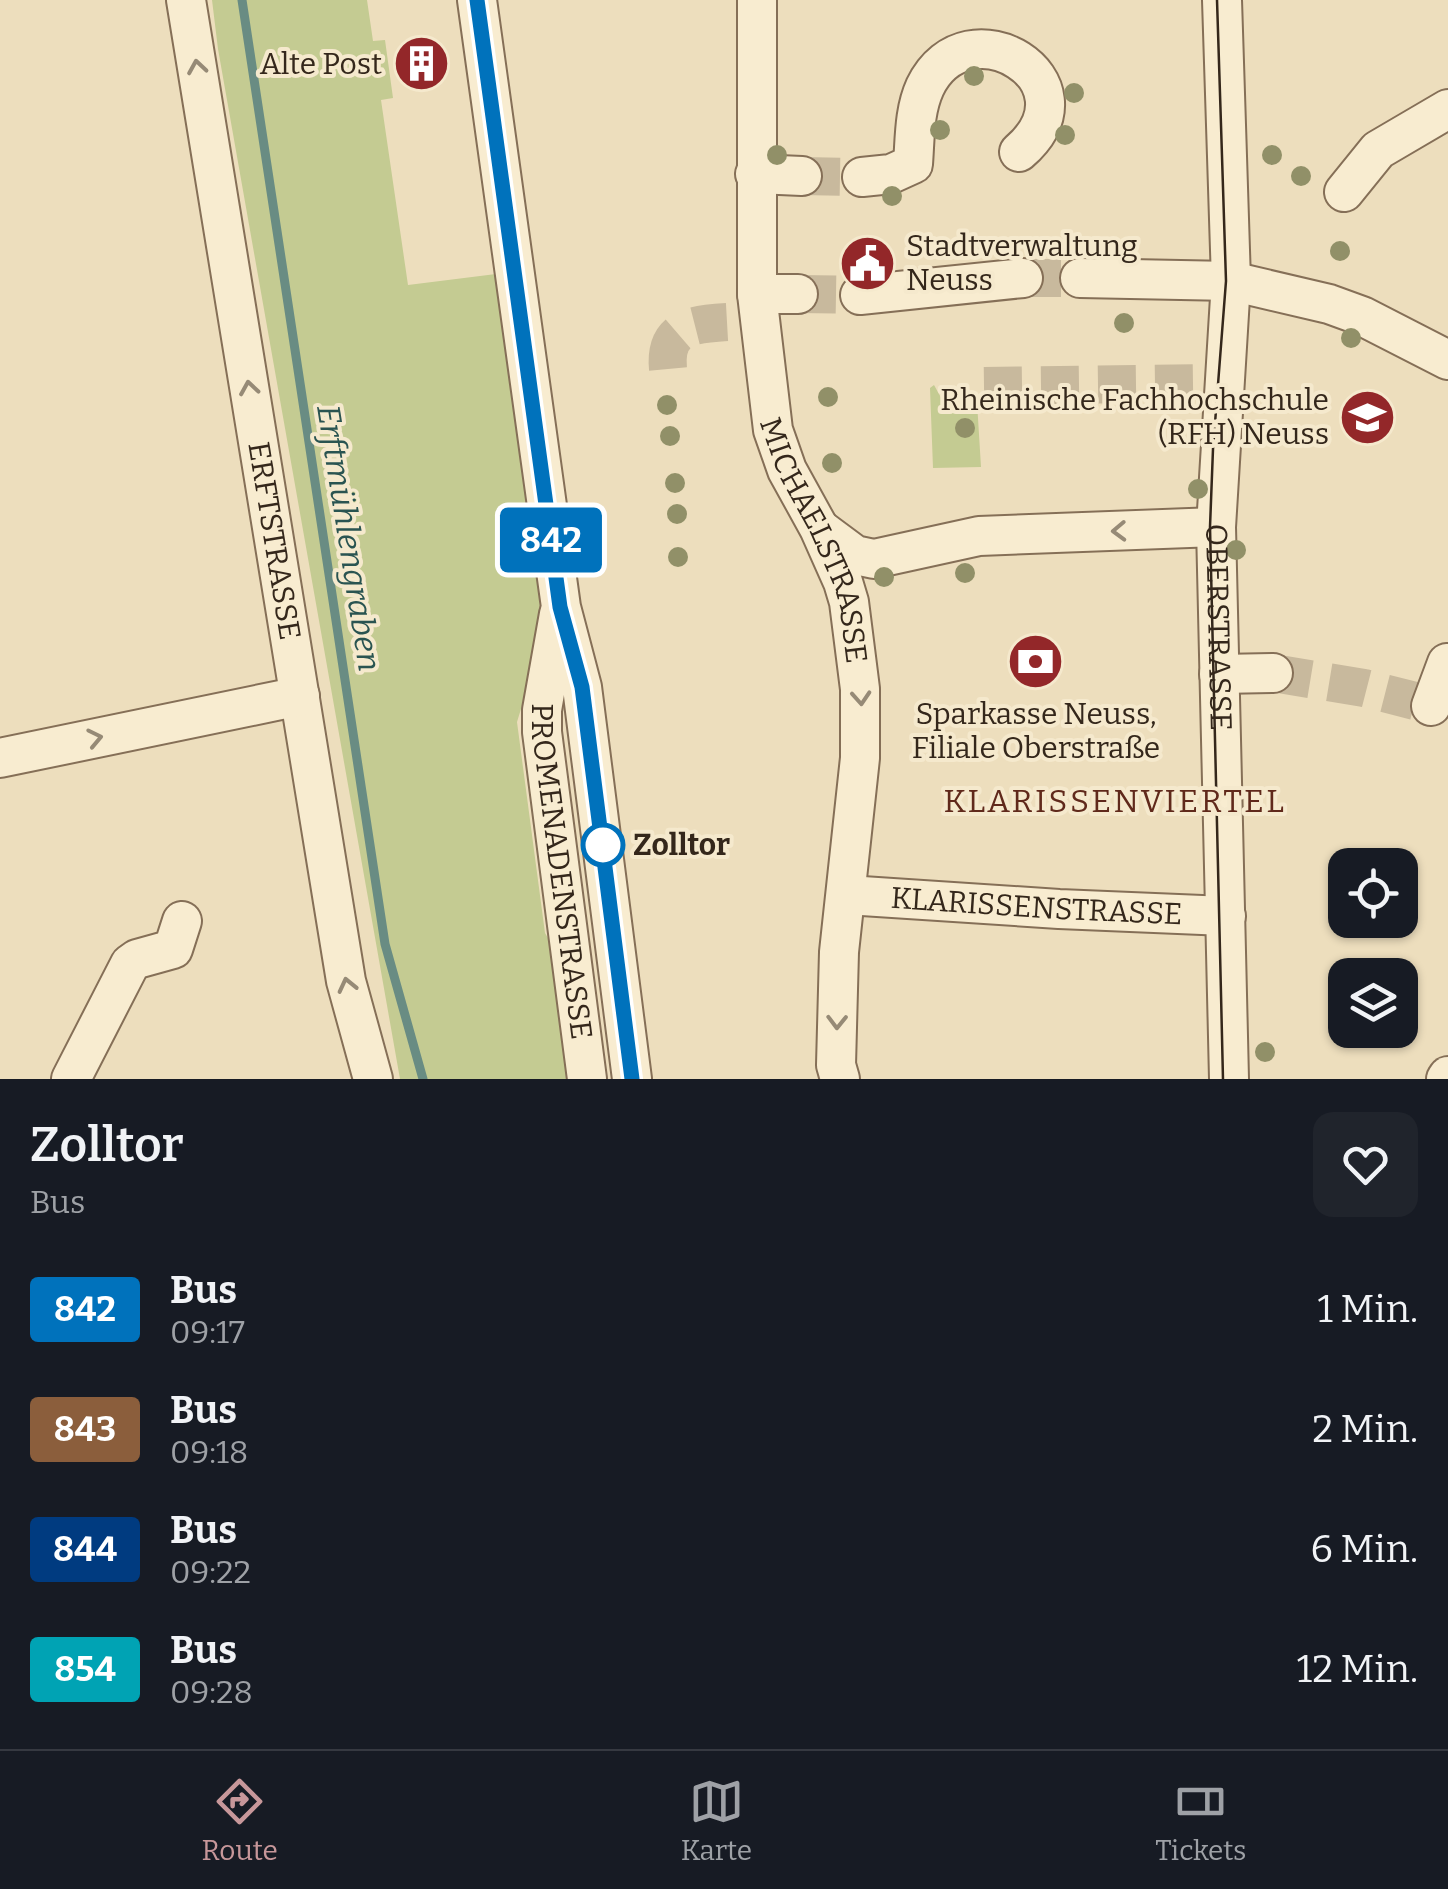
<!DOCTYPE html>
<html lang="de">
<head>
<meta charset="utf-8">
<style>
  :root { --surface:#171b24; --page:#20242c; --text:#f1f3f6; --muted:#9ea1a6; --line:#363941; --accent:#c7979a }
  body { margin:0; font-family:Bitter,serif; background:var(--page); color:var(--text); height:100vh; display:flex; flex-direction:column; font-size:38px; white-space:nowrap }
  * { box-sizing:border-box; margin:0 }
  p { font-size:32px; color:var(--muted) }
  .icon { flex:none; width:55px; height:55px; fill:none; stroke:currentColor; stroke-width:2; stroke-linecap:round; stroke-linejoin:round }
  .map { position:relative; height:1079px; overflow:hidden }
  .sheet { display:flex; flex-direction:column; background:var(--surface); flex:1 }
  .sheet>* { flex:none }
  .badge { padding:0 20px; border-radius:8px; font-size:35px; line-height:65px }
  .controls { position:absolute; left:1328px; top:848px; display:grid; gap:20px }
  .controls a { display:grid; place-items:center; width:90px; height:90px; border-radius:20px; background:var(--surface); box-shadow:0 2px 8px #0004; font-size:50px }
  .map>.badge { position:absolute; translate:-50% -50%; box-shadow:0 0 0 5px #fff }
  .round { display:grid; place-items:center; flex:none; width:105px; height:105px; border-radius:20px; background:var(--page) }
  .head { display:flex; align-items:center; justify-content:space-between; height:170px; padding:0 30px }
  h1 { font-size:48px; font-weight:600; line-height:75px }
  ul { padding:0; list-style:none }
  li { display:flex; align-items:center; gap:30px; height:120px; padding:0 30px }
  li div { flex:1 }
  li b { display:block; font-size:38px }
  li em { font-style:normal }
  li .badge { min-width:110px; font-weight:700; text-align:center }
  .menu { display:flex; justify-content:space-around; align-items:center; height:140px; border-top:2px solid var(--line); background:var(--surface); font-size:28px; color:var(--muted) }
  .menu a { display:grid; justify-items:center; gap:5px }
  .menu .active { color:var(--accent) }
  .map>svg:first-child { display:block }
  .green { fill:#c4cb92 }
  .lines { fill:none; stroke-linecap:round; stroke-linejoin:round }
  .stream { stroke:#698c83; stroke-width:9 }
  .minor-tunnel { stroke:#c8b99d; stroke-width:38; stroke-dasharray:38 19; stroke-linecap:butt }
  .minor-casing { stroke:#856f57; stroke-width:42 }
  .minor { stroke:#f8ecd0; stroke-width:38 }
  .tram { stroke:#34271b; stroke-width:2.5 }
  .tree { fill:#919068 }
  .oneway { stroke:#968a76 }
  .line-casing { stroke:#fff; stroke-width:22 }
  .line { stroke:#0072bc; stroke-width:15 }
  .stop-dot { fill:#fff; stroke:#0072bc; stroke-width:5 }
  .labels { text-anchor:middle; dominant-baseline:central; stroke-width:8; stroke-linejoin:round; paint-order:stroke }
  .poi-label { font-size:30px; fill:#34271b; stroke:#f5e9cd; text-anchor:end }
  .street-label { font-size:30px; fill:#34271b; stroke:#f5e9cd }
  .stop-label { font-size:30px; font-weight:bold; fill:#34271b; stroke:#f5e9cd; text-anchor:start }
  .water-label { font-size:32px; font-style:italic; fill:#2a5451; stroke:#f5e9cd }
  .neighbourhood-label { font-size:32px; letter-spacing:2.5px; fill:#60291b; stroke:#f5e9cd }
</style>
</head>
<body>
<div class="map">
<svg width="1448" height="1079" viewBox="0 0 1448 1079">
  <rect width="100%" height="100%" fill="#eddebd"/>
  <g class="green">
    <polygon points="212,0 367,0 373,41 385,40 393,98 381,100 408,285 496,274 544,611 540,646 517,722 545,933 560,958 569,1079 400,1079 218,49"/>
    <polygon points="934,385 944,403 977,402 981,467 933,468 930,388"/>
  </g>
  <g class="lines">
    <polyline class="stream" points="242,0 385,944 423,1079"/>
    <g class="minor-tunnel">
      <polyline points="802,176 862,177"/>
      <polyline points="1023,278 1080,278"/>
      <polyline points="798,294 860,295"/>
      <path d="M668,369C664,327 692,324 727,322"/>
      <polyline points="984,386 1205,383"/>
      <polyline points="1273,673 1364,688 1415,701"/>
    </g>
    <defs>
      <g id="minor">
        <path id="s1" d="M186,0L346,981L373,1079"/>
        <polyline points="477,0 561,607 582,687 632,1079"/>
        <path id="s2" d="M757,0V294L773,430L787,470L819,528L843,582L849,602L860,689V758L839,952L836,1065L840,1079"/>
        <path id="s3" d="M1222,0L1231,281L1216,527L1229,1079"/>
        <polyline points="755,174 802,176"/>
        <path d="M862,177L891,174L913,164C915,138 914,111 925,87C967,0 1101,81 1019,152"/>
        <polyline points="1344,192 1378,150 1448,109"/>
        <polyline points="1080,278 1231,281 1329,304 1362,316 1448,360"/>
        <polyline points="757,294 798,294"/>
        <polyline points="860,295 1023,278"/>
        <polyline points="820,529 855,555 874,559 979,536 1216,527"/>
        <path id="s4" d="M559,614L542,710V732L587,1079"/>
        <polyline points="1219,674 1273,673"/>
        <polyline points="1431,706 1447,663"/>
        <polyline points="0,758 300,696"/>
        <path id="s5" d="M847,895L1059,909L1226,916"/>
        <polyline points="71,1079 130,964 137,959 173,949 182,921"/>
        <polyline points="1446,1079 1448,1076"/>
      </g>
    </defs>
    <use href="#minor" class="minor-casing"/>
    <use href="#minor" class="minor"/>
    <polyline class="tram" points="1217,0 1226,281 1213,449 1210,527 1223,1079"/>
  </g>
  <g class="tree">
    <circle cx="974" cy="76" r="10"/>
    <circle cx="1074" cy="93" r="10"/>
    <circle cx="940" cy="130" r="10"/>
    <circle cx="1065" cy="135" r="10"/>
    <circle cx="777" cy="155" r="10"/>
    <circle cx="1272" cy="155" r="10"/>
    <circle cx="1301" cy="176" r="10"/>
    <circle cx="892" cy="196" r="10"/>
    <circle cx="1340" cy="251" r="10"/>
    <circle cx="1124" cy="323" r="10"/>
    <circle cx="1351" cy="338" r="10"/>
    <circle cx="828" cy="397" r="10"/>
    <circle cx="667" cy="405" r="10"/>
    <circle cx="965" cy="428" r="10"/>
    <circle cx="670" cy="436" r="10"/>
    <circle cx="832" cy="463" r="10"/>
    <circle cx="675" cy="483" r="10"/>
    <circle cx="1198" cy="489" r="10"/>
    <circle cx="677" cy="514" r="10"/>
    <circle cx="1236" cy="550" r="10"/>
    <circle cx="678" cy="557" r="10"/>
    <circle cx="965" cy="573" r="10"/>
    <circle cx="884" cy="577" r="10"/>
    <circle cx="1265" cy="1052" r="10"/>
  </g>
  <defs><path id="oneway-chevron" d="M-2-3.5L2.5 0L-2 3.5" fill="none" stroke-width="1.6" stroke-linecap="round" stroke-linejoin="round" transform="scale(2.5)"/></defs>
  <g class="oneway">
    <use href="#oneway-chevron" transform="translate(197 67) rotate(-99)"/>
    <use href="#oneway-chevron" transform="translate(249 388) rotate(-99)"/>
    <use href="#oneway-chevron" transform="translate(1119 531) rotate(178)"/>
    <use href="#oneway-chevron" transform="translate(861 698) rotate(86)"/>
    <use href="#oneway-chevron" transform="translate(95 738) rotate(-12)"/>
    <use href="#oneway-chevron" transform="translate(347 985) rotate(-103)"/>
    <use href="#oneway-chevron" transform="translate(837 1022) rotate(91)"/>
  </g>
  <g class="lines">
    <defs>
      <polyline id="line" points="477,0 560,607 582,687 632,1079"/>
    </defs>
    <use href="#line" class="line-casing"/>
    <use href="#line" class="line"/>
  </g>
  <defs>
    <symbol id="building-disc" viewBox="-11 -11 22 22"><circle r="9.5" fill="#932729" stroke="#f5e9cd"/><path d="M-4-6H4V6H1V3H-1V6H-4ZM-2.5-4.3h1.7v1.8h-1.7ZM.8-4.3h1.7v1.8H.8ZM-2.5-1h1.7V.8h-1.7ZM.8-1h1.7V.8H.8Z" fill="#fff"/></symbol>
    <symbol id="civic-disc" viewBox="-11 -11 22 22"><circle r="9.5" fill="#932729" stroke="#f5e9cd"/><path d="M-.6-6.5H3V-4.5H.6V-3L4-1V1h2V6H-6V1h2V-1L-.6-3ZM-1.2 2.5V6h2.4V2.5Z" fill="#fff"/></symbol>
    <symbol id="university-disc" viewBox="-11 -11 22 22"><circle r="9.5" fill="#932729" stroke="#f5e9cd"/><path d="M0-5L7-2L0 1L-7-2ZM-4 1L0 2.5L4 1V4Q0 6-4 4Z" fill="#fff"/></symbol>
    <symbol id="bank-disc" viewBox="-11 -11 22 22"><circle r="9.5" fill="#932729" stroke="#f5e9cd"/><path d="M-6-4H6V4H-6ZM0-2.3a2.3 2.3 0 1 0 0 4.6a2.3 2.3 0 1 0 0-4.6Z" fill="#fff"/></symbol>
  </defs>
  <g fill-rule="evenodd">
    <use href="#building-disc" x="390" y="32" width="63" height="63"/>
    <use href="#civic-disc" x="836" y="232" width="63" height="63"/>
    <use href="#university-disc" x="1336" y="386" width="63" height="63"/>
    <use href="#bank-disc" x="1004" y="630" width="63" height="63"/>
  </g>
  <circle class="stop-dot" cx="603" cy="845" r="20"/>
  <g class="labels">
    <g class="poi-label">
      <text x="382" y="64">Alte Post</text>
      <text x="906" y="246" text-anchor="start">Stadtverwaltung<tspan x="906" dy="34">Neuss</tspan></text>
      <text x="1329" y="400">Rheinische Fachhochschule<tspan x="1329" dy="34">(RFH) Neuss</tspan></text>
      <text x="1036" y="714" text-anchor="middle">Sparkasse Neuss,<tspan x="1036" dy="34">Filiale Oberstraße</tspan></text>
    </g>
    <g class="street-label">
      <text stroke="none"><textPath href="#s2" startOffset="550">MICHAELSTRASSE</textPath></text>
      <text stroke="none"><textPath href="#s1" startOffset="548">ERFTSTRASSE</textPath></text>
      <text stroke="none"><textPath href="#s3" startOffset="628">OBERSTRASSE</textPath></text>
      <text stroke="none"><textPath href="#s4" startOffset="260">PROMENADENSTRASSE</textPath></text>
      <text stroke="none"><textPath href="#s5" startOffset="190">KLARISSENSTRASSE</textPath></text>
    </g>
    <g class="stop-label">
      <text x="633" y="845">Zolltor</text>
    </g>
    <g class="water-label">
      <text transform="translate(349 538) rotate(81)">Erftmühlengraben</text>
    </g>
    <g class="neighbourhood-label">
      <text x="1115" y="801">KLARISSENVIERTEL</text>
    </g>
  </g>
</svg>
<div class="controls">
<a><svg class="icon" aria-label="locate" viewBox="0 0 24 24"><circle cx="12" cy="12" r="6"/><path d="M12 2v4M12 18v4M2 12h4M18 12h4"/></svg></a>
<a><svg class="icon" aria-label="layers" viewBox="0 0 24 24"><path d="M12 4l9 5-9 5-9-5zM3 14l9 5 9-5"/></svg></a>
</div>
<b class="badge" style="left:551px;top:540px;background:#0072bc;color:#fff">842</b>
</div>
<section class="sheet">
<div class="head"><div><h1>Zolltor</h1><p>Bus</p></div><a class="round"><svg class="icon" aria-label="heart" viewBox="0 0 24 24"><path d="M12 20l-8-8c-3-5 5-10 8-4 3-6 11-1 8 4z"/></svg></a></div>
<ul>
<li><span class="badge" style="background:#0072bc;color:#fff">842</span><div><b>Bus</b><p>09:17</p></div><em>1 Min.</em></li>
<li><span class="badge" style="background:#8b5e3c;color:#fff">843</span><div><b>Bus</b><p>09:18</p></div><em>2 Min.</em></li>
<li><span class="badge" style="background:#003b80;color:#fff">844</span><div><b>Bus</b><p>09:22</p></div><em>6 Min.</em></li>
<li><span class="badge" style="background:#00a3b4;color:#fff">854</span><div><b>Bus</b><p>09:28</p></div><em>12 Min.</em></li>
</ul>
</section>
<nav class="menu">
<a class="active"><svg class="icon" aria-label="directions" viewBox="0 0 24 24"><path d="M12 3l9 9-9 9-9-9zM9 14v-3h6M13 9l2 2-2 2"/></svg>Route</a>
<a><svg class="icon" aria-label="map" viewBox="0 0 24 24"><path d="M3 6l6-2 6 2 6-2v14l-6 2-6-2-6 2zM9 4v14M15 6v14"/></svg>Karte</a>
<a><svg class="icon" aria-label="tickets" viewBox="0 0 24 24"><path d="M3 7h18v10H3zM15 7v10"/></svg>Tickets</a>
</nav>
</body>
</html>
